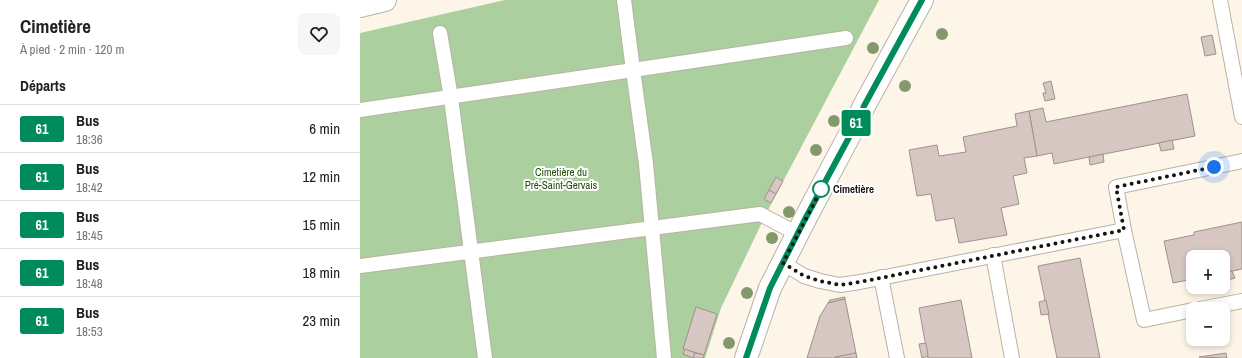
<!DOCTYPE html>
<html lang="fr">
<head>
<meta charset="utf-8">
<style>
  :root { --surface:#fff; --page:#f6f6f6; --text:#202124; --muted:#757577; --line:#e0e0e0 }
  body { margin:0; font-family:"Archivo Narrow",sans-serif; background:var(--page); color:var(--text); height:100vh; display:flex; flex-direction:column; font-size:15px; white-space:nowrap }
  * { box-sizing:border-box; margin:0 }
  p { font-size:13px; color:var(--muted) }
  .icon { flex:none; width:22px; height:22px; fill:none; stroke:currentColor; stroke-width:2; stroke-linecap:round; stroke-linejoin:round }
  .map { position:relative; flex:1; overflow:hidden }
  .sheet { display:flex; flex-direction:column; background:var(--surface); width:360px }
  .sheet>* { flex:none }
  .badge { padding:0 8px; border-radius:3px; font-size:14px; line-height:26px }
  .fabs { position:absolute; left:826px; top:250px; display:grid; gap:8px }
  .fabs a { display:grid; place-items:center; width:44px; height:44px; border-radius:8px; background:var(--surface); box-shadow:0 2px 6px #0003; font-size:20px }
  .you { position:absolute; width:20px; height:20px; margin:-10px; border:3px solid #fff; border-radius:50%; background:#1a73e8; box-shadow:0 0 0 6px #1a73e833 }
  .map>.badge { position:absolute; translate:-50% -50%; box-shadow:0 0 0 2px #fff }
  h2 { padding:0 20px; font-size:15px; line-height:36px }
  .round { display:grid; place-items:center; flex:none; width:42px; height:42px; border-radius:8px; background:var(--page) }
  .headline { display:flex; align-items:center; justify-content:space-between; height:68px; padding:0 20px }
  h1 { font-size:19px; font-weight:700; line-height:30px }
  ul { padding:0; list-style:none }
  li { display:flex; align-items:center; gap:12px; height:48px; padding:0 20px; border-top:1px solid var(--line) }
  li div { flex:1 }
  li b { display:block; font-size:15px }
  li em { font-style:normal }
  li .badge { min-width:44px; font-weight:700; text-align:center }
  main { display:flex; flex:1; min-height:0 }
  .map>svg:first-child { display:block }
  .green { fill:#abcf9e }
  .building { fill:#d7c7c2; stroke:#a1918d }
  .lines { fill:none; stroke-linecap:round; stroke-linejoin:round }
  .lane-casing { stroke:#bab2a6; stroke-width:16 }
  .street-casing { stroke:#bab2a6; stroke-width:24 }
  .secondary-casing { stroke:#bab2a6; stroke-width:24 }
  .lane { stroke:#fff; stroke-width:14 }
  .street { stroke:#fff; stroke-width:22 }
  .secondary { stroke:#fff; stroke-width:22 }
  .tree { fill:#83996c }
  .line-casing { stroke:#fff; stroke-width:9 }
  .line { stroke:#008c5a; stroke-width:6 }
  .walk { stroke:#181510; stroke-width:4; stroke-dasharray:0 7.2 }
  .stop-dot { fill:#fff; stroke:#008c5a; stroke-width:2 }
  .labels { text-anchor:middle; dominant-baseline:central; stroke-width:4; stroke-linejoin:round; paint-order:stroke }
  .park-label { font-size:11px; fill:#204e07; stroke:#fff }
  .stop-label { font-size:11px; font-weight:bold; fill:#181510; stroke:#fff; text-anchor:start }
</style>
</head>
<body>
<main>
<section class="sheet">
<div class="headline"><div><h1>Cimetière</h1><p>À pied · 2 min · 120 m</p></div><a class="round"><svg class="icon" aria-label="heart" viewBox="0 0 24 24"><path d="M12 20l-8-8c-3-5 5-10 8-4 3-6 11-1 8 4z"/></svg></a></div>
<h2>Départs</h2>
<ul>
<li><span class="badge" style="background:#008c5a;color:#fff">61</span><div><b>Bus</b><p>18:36</p></div><em>6 min</em></li>
<li><span class="badge" style="background:#008c5a;color:#fff">61</span><div><b>Bus</b><p>18:42</p></div><em>12 min</em></li>
<li><span class="badge" style="background:#008c5a;color:#fff">61</span><div><b>Bus</b><p>18:45</p></div><em>15 min</em></li>
<li><span class="badge" style="background:#008c5a;color:#fff">61</span><div><b>Bus</b><p>18:48</p></div><em>18 min</em></li>
<li><span class="badge" style="background:#008c5a;color:#fff">61</span><div><b>Bus</b><p>18:53</p></div><em>23 min</em></li>
</ul>
</section>
<div class="map">
<svg width="882" height="358" viewBox="0 0 882 358">
  <rect width="100%" height="100%" fill="#fdf5e8"/>
  <polygon class="green" points="145,0 519,0 408,210 361,308 345,358 0,358 0,33"/>
  <g class="building">
    <polygon points="852,35 856,54 845,56 841,37"/>
    <polygon points="691,81 695,99 685,101 683,93 686,93 683,83"/>
    <polygon points="827,94 835,136 694,164 692,153 677,156 669,111 683,108 686,122"/>
    <polygon points="669,111 677,156 664,158 667,173 653,176 659,204 641,208 647,235 599,243 594,218 576,221 571,194 557,196 549,150 577,145 579,156 606,152 603,137 657,126 655,114"/>
    <polygon points="812,140 814,149 801,151 799,143"/>
    <polygon points="743,154 744,162 730,165 729,157"/>
    <polygon points="416,177 423,181 416,194 409,190"/>
    <polygon points="409,190 416,194 411,203 404,199"/>
    <polygon points="882,222 882,269 863,273 863,257 833,257 833,279 813,283 804,241 834,235 834,232"/>
    <polygon points="720,258 740,358 697,358 678,266"/>
    <polygon points="872,271 875,278 863,281 863,273"/>
    <polygon points="485,297 485,299 468,303 470,300"/>
    <polygon points="485,299 496,353 475,358 447,358 460,316 468,303"/>
    <polygon points="601,300 612,358 568,358 559,308"/>
    <polygon points="686,300 689,314 681,315 679,302"/>
    <polygon points="336,307 357,314 344,355 323,349"/>
    <polygon points="566,343 568,356 562,358 559,344"/>
    <polygon points="325,349 335,353 333,358 323,354"/>
    <polygon points="335,353 344,355 343,358 333,358"/>
    <polygon points="496,353 497,358 475,358 475,357"/>
    <polygon points="866,353 867,358 839,357"/>
  </g>
  <g class="lines">
    <defs>
      <g id="lane">
        <polyline points="860,0 882,117"/>
        <polyline points="80,33 91,98 125,358"/>
        <polyline points="0,110 273,70 264,0"/>
        <polyline points="764,230 784,320 833,310"/>
        <polyline points="633,255 652,358"/>
        <polyline points="423,263 444,276 460,281 480,285 500,282 764,230 756,187 882,161"/>
        <polyline points="0,266 400,214 438,234"/>
        <polyline points="521,277 537,358"/>
        <polyline points="840,309 882,301"/>
        <polyline points="304,358 286,164 273,70 486,38"/>
      </g>
      <polyline id="street" points="0,6 25,0"/>
      <polyline id="secondary" points="386,358 410,288 444,221 499,117 504,106 562,0"/>
    </defs>
    <use href="#lane" class="lane-casing"/>
    <use href="#street" class="street-casing"/>
    <use href="#secondary" class="secondary-casing"/>
    <use href="#lane" class="lane"/>
    <use href="#street" class="street"/>
    <use href="#secondary" class="secondary"/>
  </g>
  <g class="tree">
    <circle cx="582" cy="34" r="6"/>
    <circle cx="513" cy="48" r="6"/>
    <circle cx="545" cy="86" r="6"/>
    <circle cx="474" cy="121" r="6"/>
    <circle cx="456" cy="150" r="6"/>
    <circle cx="429" cy="212" r="6"/>
    <circle cx="412" cy="238" r="6"/>
    <circle cx="387" cy="293" r="6"/>
    <circle cx="369" cy="343" r="6"/>
  </g>
  <g class="lines">
    <defs>
      <polyline id="line" points="386,358 410,288 444,221 500,117 504,106 562,0"/>
    </defs>
    <use href="#line" class="line-casing"/>
    <use href="#line" class="line"/>
    <polyline class="walk" points="461,189 462,188 423,263 444,276 460,281 480,285 500,282 764,230 756,187 854,167"/>
  </g>
  <circle class="stop-dot" cx="461" cy="189" r="8"/>
  <g class="labels">
    <g class="park-label">
      <text x="201" y="172">Cimetière du<tspan x="201" dy="13">Pré-Saint-Gervais</tspan></text>
    </g>
    <g class="stop-label">
      <text x="473" y="189">Cimetière</text>
    </g>
  </g>
</svg>
<div class="fabs">
<a>+</a>
<a>−</a>
</div>
<div class="you" style="left:854px;top:167px"></div>
<b class="badge" style="left:496px;top:123px;background:#008c5a;color:#fff">61</b>
</div>
</main>
</body>
</html>
